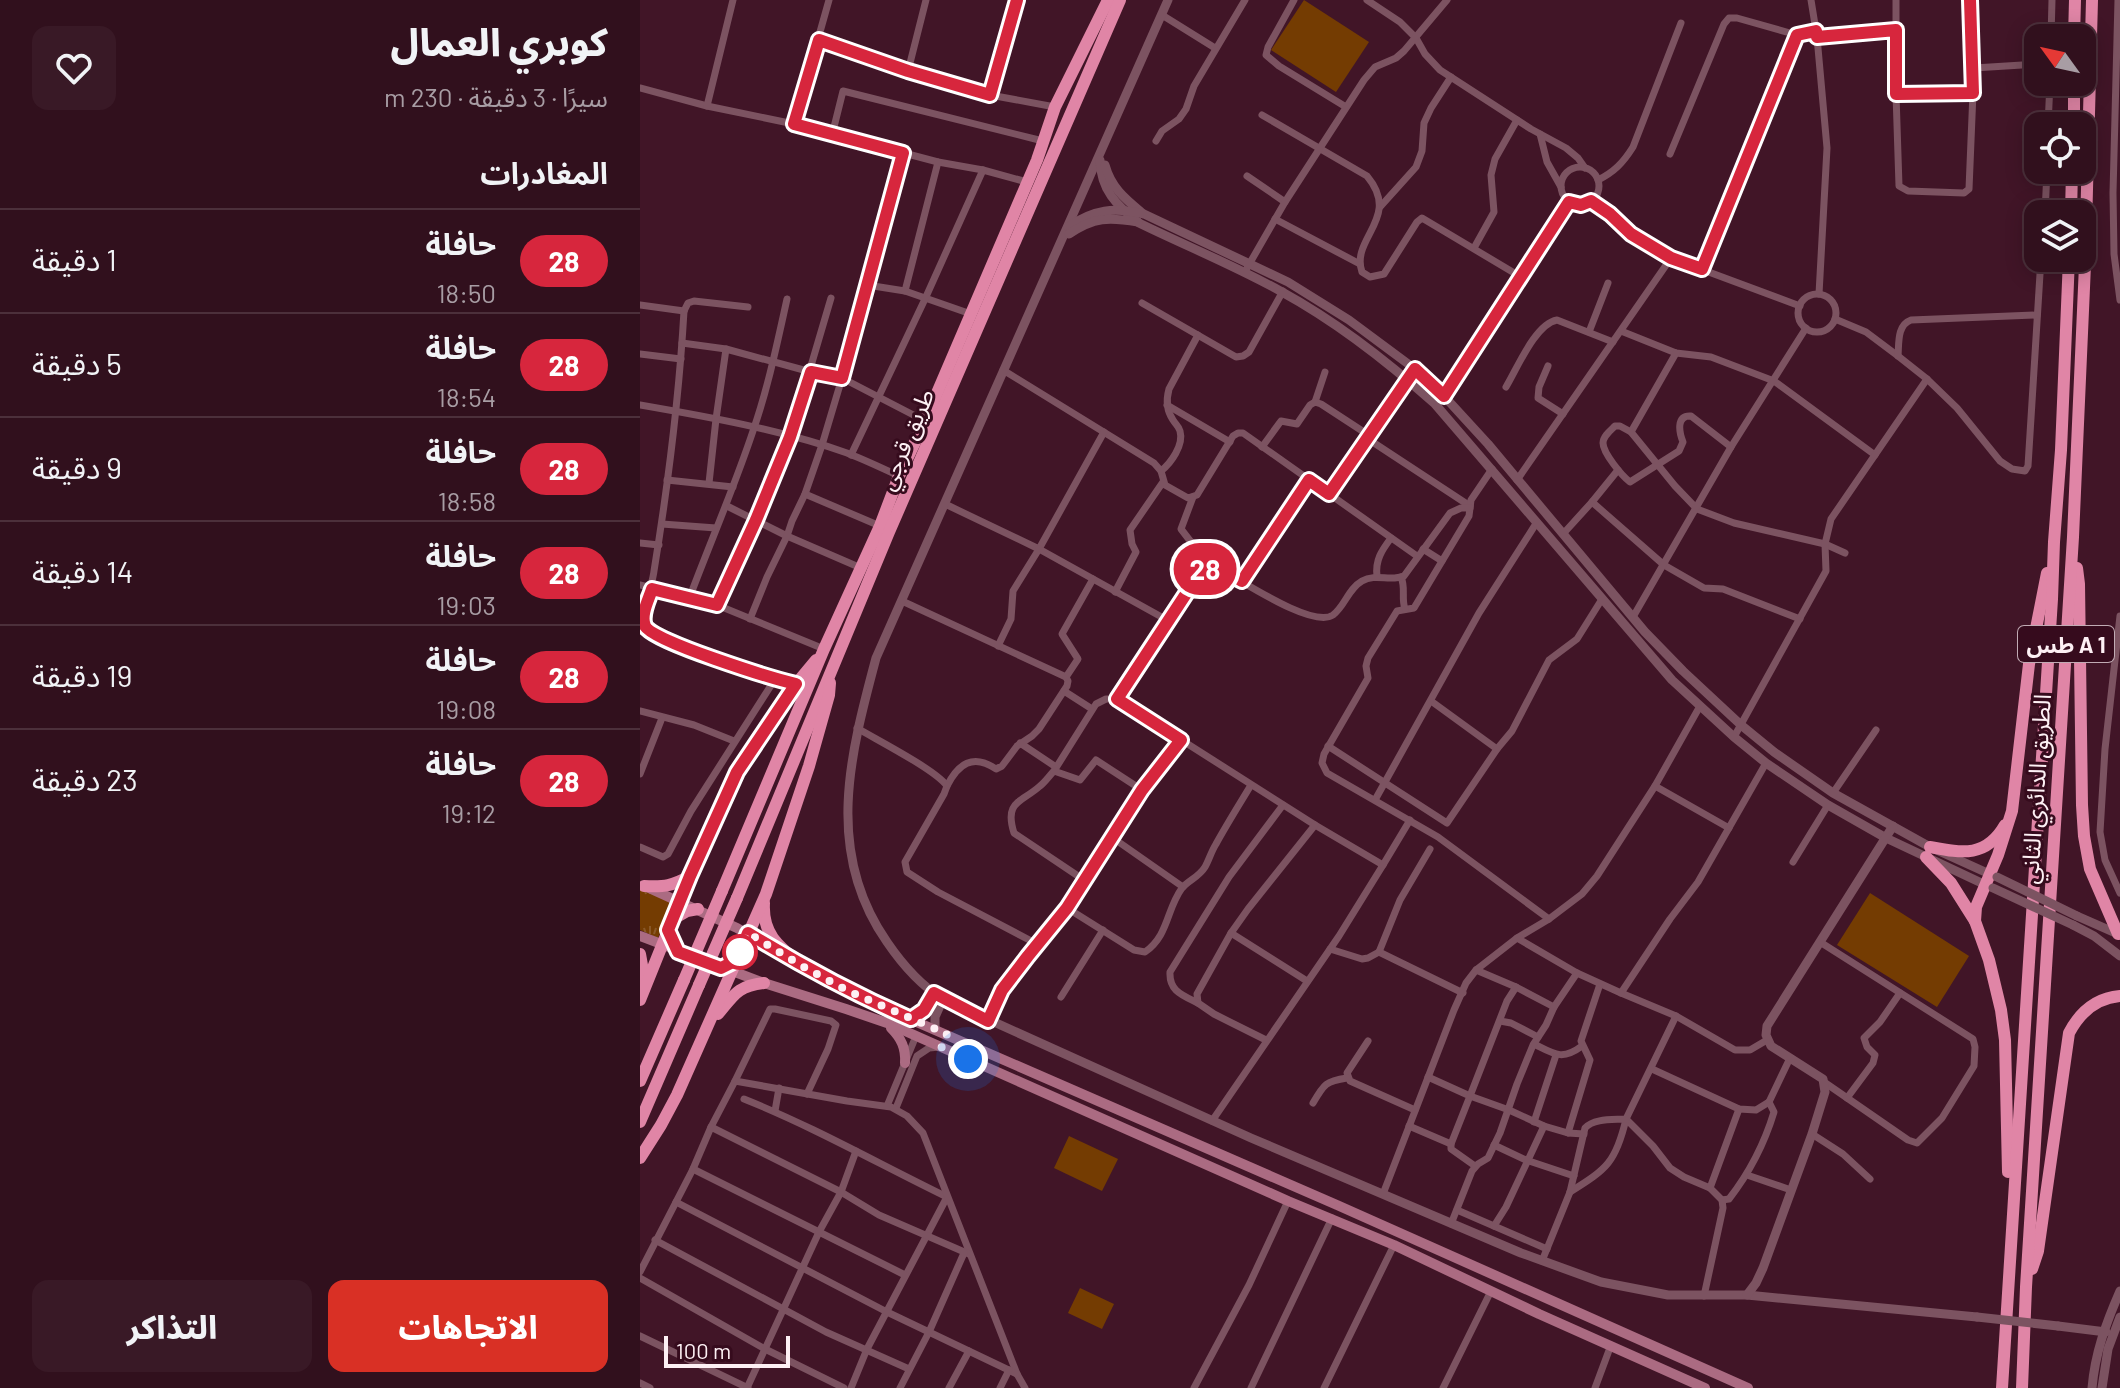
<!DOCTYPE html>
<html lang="ar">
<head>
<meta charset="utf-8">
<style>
  :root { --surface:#31101d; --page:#391926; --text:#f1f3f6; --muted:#a89da4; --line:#4c303b; --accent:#d93025 }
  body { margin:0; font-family:Barlow,"Noto Sans Arabic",sans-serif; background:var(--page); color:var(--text); direction:rtl; height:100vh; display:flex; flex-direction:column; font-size:30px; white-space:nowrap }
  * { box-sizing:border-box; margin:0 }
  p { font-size:26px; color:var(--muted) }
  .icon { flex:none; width:44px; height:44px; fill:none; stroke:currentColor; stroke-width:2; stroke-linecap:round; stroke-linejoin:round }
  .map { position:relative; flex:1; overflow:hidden; direction:ltr }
  .sheet { display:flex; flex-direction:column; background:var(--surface); width:640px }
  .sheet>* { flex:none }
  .badge { padding:0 16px; border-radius:26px; font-size:28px; line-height:52px }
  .needle { width:52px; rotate:303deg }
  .fabs { position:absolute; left:1384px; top:24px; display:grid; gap:16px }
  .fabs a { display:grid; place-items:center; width:72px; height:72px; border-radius:16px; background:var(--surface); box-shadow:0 4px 20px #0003,0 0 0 2px var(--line); font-size:40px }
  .scale { position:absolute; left:24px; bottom:20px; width:126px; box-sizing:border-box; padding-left:8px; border:4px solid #fdf0f4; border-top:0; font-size:22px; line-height:28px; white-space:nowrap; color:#fdf0f4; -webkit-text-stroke:6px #360b1d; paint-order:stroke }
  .you { position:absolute; width:40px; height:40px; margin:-20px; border:6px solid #fff; border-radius:50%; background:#1a73e8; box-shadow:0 0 0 12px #1a73e833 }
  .map>.badge { position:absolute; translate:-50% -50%; box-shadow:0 0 0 4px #fff }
  h2 { padding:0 32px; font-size:30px; line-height:72px }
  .round { display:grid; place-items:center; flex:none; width:84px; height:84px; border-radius:16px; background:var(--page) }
  .headline { display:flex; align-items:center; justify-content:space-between; height:136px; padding:0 32px }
  h1 { font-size:38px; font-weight:800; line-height:60px }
  .primary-button { display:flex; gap:16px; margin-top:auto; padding:16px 32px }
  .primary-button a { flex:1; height:92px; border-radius:16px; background:var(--accent); color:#fff; font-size:32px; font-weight:800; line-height:92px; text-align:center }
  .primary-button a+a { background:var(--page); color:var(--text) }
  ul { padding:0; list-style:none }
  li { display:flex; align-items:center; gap:24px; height:104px; padding:0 32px; border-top:2px solid var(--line) }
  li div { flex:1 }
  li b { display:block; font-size:30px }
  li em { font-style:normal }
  li .badge { min-width:88px; font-weight:700; text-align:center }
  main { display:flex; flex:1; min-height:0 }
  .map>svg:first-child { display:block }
  .grass { fill:url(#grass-tufts) }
  .garden { fill:#743c02 }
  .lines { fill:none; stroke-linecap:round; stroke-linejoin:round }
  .minor { stroke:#7c5361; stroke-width:7 }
  .tertiary { stroke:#7c5361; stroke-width:9 }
  .secondary { stroke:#ab6b82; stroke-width:10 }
  .trunk { stroke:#e085a6; stroke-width:12 }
  .tertiary-bridge { stroke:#7c5361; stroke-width:9 }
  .trunk-bridge { stroke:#e085a6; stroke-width:12 }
  .line-casing { stroke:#fff; stroke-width:18 }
  .line { stroke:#d7263d; stroke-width:12 }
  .walk { stroke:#fdf0f4; stroke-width:8; stroke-dasharray:0 14.4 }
  .stop-dot { fill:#fff; stroke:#d7263d; stroke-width:4 }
  .labels { text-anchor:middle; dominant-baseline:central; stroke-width:6; stroke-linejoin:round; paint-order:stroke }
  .shield { fill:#360b1d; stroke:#c1abb4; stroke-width:2 }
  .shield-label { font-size:22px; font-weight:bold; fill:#fdf0f4 }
  .street-label { font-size:24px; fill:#fdf0f4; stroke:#360b1d }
</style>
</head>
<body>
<main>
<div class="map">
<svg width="1480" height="1388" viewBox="0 0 1480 1388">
  <defs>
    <pattern id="grass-tufts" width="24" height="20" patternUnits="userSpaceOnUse" patternTransform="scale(2)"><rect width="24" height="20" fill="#743c02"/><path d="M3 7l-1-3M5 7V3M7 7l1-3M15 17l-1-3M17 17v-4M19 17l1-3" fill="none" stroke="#895828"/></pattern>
  </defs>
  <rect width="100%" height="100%" fill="#411527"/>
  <polygon class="grass" points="0,889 33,903 18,938 0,930"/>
  <g class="garden">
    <polygon points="664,0 729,42 696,92 631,50"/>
    <polygon points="1230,893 1329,956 1297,1007 1197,945"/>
    <polygon points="429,1136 478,1159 462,1191 414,1168"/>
    <polygon points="440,1288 474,1304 462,1329 428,1313"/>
  </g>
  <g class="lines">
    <g class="minor">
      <polyline points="654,0 628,47 626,55 639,66 706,107"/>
      <polyline points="727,0 760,22 776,38 785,54 800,70 891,129 926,148 938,158 945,168"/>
      <polyline points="1171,0 1177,37 1187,148 1179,294"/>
      <polyline points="1256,0 1256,94 1259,186 1268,191 1324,193 1329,189 1334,68 1330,0"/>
      <polyline points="1478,0 1473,193 1474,254 1480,300"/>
      <polyline points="522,15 575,48"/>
      <polyline points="1177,37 1256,30"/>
      <polyline points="1411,38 1412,0"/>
      <polyline points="179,40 268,71 350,95 415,107"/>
      <polyline points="1334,68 1398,64"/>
      <polyline points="268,71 286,0"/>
      <polyline points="0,88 67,106 154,124 298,162 343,170 387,182"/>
      <polyline points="1256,94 1333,93"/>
      <polyline points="350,95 377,0"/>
      <polyline points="67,106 93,0"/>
      <path d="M622,115L727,176C762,218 710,238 722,272L730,277L744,274L777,222L782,218L881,277"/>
      <polyline points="154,124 189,0"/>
      <polyline points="1408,126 1410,82"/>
      <polyline points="900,134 907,162 921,187"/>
      <polyline points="192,135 203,91 403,141"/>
      <polyline points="516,141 522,131 539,119 546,109 554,86 605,0"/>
      <polyline points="1030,154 1084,24 1089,18 1097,18 1157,35 1176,31"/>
      <circle cx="940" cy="186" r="19"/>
      <polyline points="607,176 645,202"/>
      <path d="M958,180C974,172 983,163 993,147L1041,23"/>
      <polyline points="951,201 970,214 991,234 1031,258 1160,306"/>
      <polyline points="740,207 776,167 782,151 784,123 791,108 811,77"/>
      <polyline points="1405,214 1407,170"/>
      <polyline points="635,219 718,263"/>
      <polyline points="834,248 854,212 851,175 855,159 877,120"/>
      <polyline points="607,268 645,202 724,80 735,67 756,58 764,51 807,0"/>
      <polyline points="1062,269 1157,35"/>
      <polyline points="227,285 265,291 331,314"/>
      <polyline points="265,291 298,162"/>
      <circle cx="1177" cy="313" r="19"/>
      <polyline points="502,303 596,357 603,356 609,352 643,291"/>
      <polyline points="0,305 44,311"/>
      <path d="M44,311C39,398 28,485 14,571C13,582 1,617 4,625C10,641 134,679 156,684"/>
      <polyline points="44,311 48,303 54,301 108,307"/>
      <polyline points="1195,319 1226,332 1258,356 1287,379 1317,408 1360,461 1372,469 1385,471 1388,466 1401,258"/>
      <polyline points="981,331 1036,353 1071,357 1134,381 1235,455"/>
      <polyline points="949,332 968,283"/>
      <polyline points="42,343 86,349 171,372 202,378 285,421"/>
      <polyline points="0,354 41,359"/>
      <path d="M1258,356C1259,343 1257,325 1271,320L1397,315"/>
      <polyline points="908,366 899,387 898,398 923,414"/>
      <polyline points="363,370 514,463 521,471 525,485 548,498 557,495 593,436 598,433 603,433 777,556"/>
      <path d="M866,387C877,369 895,324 917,320L973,342"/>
      <polyline points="804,396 929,202"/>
      <polyline points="675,402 685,372"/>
      <path d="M0,405C69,417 142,430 207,453C225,460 242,468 259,476"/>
      <polyline points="527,405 590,442"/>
      <polyline points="991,432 1036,353"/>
      <polyline points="728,439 830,506"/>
      <polyline points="622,447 641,421 657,424 670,405 675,402 681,404 730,436"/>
      <path d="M1091,447L1051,416C1036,415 1039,432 1043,442L1039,451L990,482C982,476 963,453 963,443C963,436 971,430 975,426H980L991,432L1035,486L1057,509L1094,523L1185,544L1205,553"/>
      <polyline points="211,455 285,299 343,170"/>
      <polyline points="852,469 831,500 829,516 774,608 757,611 728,658 726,666 728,678 684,754 682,763 687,773 798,837 909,919"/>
      <path d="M521,471C531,463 544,445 540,431C538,425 536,425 533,420C526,410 526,400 529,389L558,335"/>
      <polyline points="27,480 93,487"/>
      <polyline points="877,480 1031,258"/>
      <polyline points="69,483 76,419 86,349"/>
      <polyline points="165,494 240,526"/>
      <polyline points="689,494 775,369"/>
      <polyline points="553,497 541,529 571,568"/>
      <polyline points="952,502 1024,565 1064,588 1083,589 1160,619"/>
      <polyline points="305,504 399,549 464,432"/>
      <polyline points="87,506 147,536 221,568"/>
      <polyline points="22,524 76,528"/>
      <polyline points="923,534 952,502 978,470"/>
      <polyline points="0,543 19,545"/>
      <polyline points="783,549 802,561"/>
      <path d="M737,576C735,560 742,550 751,538"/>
      <path d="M761,577C766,588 761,598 765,609"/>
      <polyline points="602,581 669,480"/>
      <polyline points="0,585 77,605 184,649"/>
      <polyline points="475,592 496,552 492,544 490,530 523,482"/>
      <path d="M49,599C70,543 94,488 113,431C128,388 137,344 147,299"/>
      <path d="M262,601L426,677L428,681L427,686L399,729L392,736L377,746L362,766L356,769C333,753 318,764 307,786"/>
      <polyline points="77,605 116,520 150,437 191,298"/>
      <polyline points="1480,616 1465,749 1460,832 1465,860 1480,893"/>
      <polyline points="993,617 1091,447 1166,328"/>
      <polyline points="110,619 127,577 147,536 152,521 165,494 182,445 202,378 263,153"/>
      <polyline points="358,646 371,619 373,591 399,549 527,620"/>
      <polyline points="426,677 438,659 422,634 453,579"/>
      <polyline points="424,691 452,709"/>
      <path d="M477,699L527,620L559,574L567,569H580C601,580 673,629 693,615C705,606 708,589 722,581C736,573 750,582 764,576L810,513L821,508H830"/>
      <polyline points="791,701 857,749"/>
      <polyline points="0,711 54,725 94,741"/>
      <path d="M217,728C237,740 296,770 307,786L304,794L265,862L267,872L298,892L397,944"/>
      <polyline points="1094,737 1186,571 1185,544 1191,519 1287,379"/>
      <polyline points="380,743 416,767"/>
      <polyline points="688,746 807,823 857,749 872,731 909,660 937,639 962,599"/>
      <polyline points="1126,763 1058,882 1030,919 981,993 1036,1016 1095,1050 1110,1050 1127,1040"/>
      <path d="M414,771C409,776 405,782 400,786C381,803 364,801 374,833L444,880"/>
      <polyline points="0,774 22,718"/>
      <polyline points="1015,786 1089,828"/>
      <polyline points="502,790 456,760 440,780 414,771 456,704 466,699 477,699 675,825 743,865 699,936 572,1121"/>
      <polyline points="1193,793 1236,730"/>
      <polyline points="735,800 839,613 897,522"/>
      <polyline points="473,838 543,887"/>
      <polyline points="0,847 23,857 28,854 51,811 135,679"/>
      <polyline points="1153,862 1188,805"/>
      <polyline points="743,865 770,820"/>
      <path d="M427,908L494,950L505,952C529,935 526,910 542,888C549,880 559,877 565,867C569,860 571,852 576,844C587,824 599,805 611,785"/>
      <polyline points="591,933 557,994 558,1003 574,1014 626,1040"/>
      <polyline points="877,938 909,919 942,894 957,876 1015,786 1060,706"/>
      <polyline points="1180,942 1333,1039 1335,1047 1334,1066 1302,1118 1277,1143 1268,1140 1184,1082"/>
      <polyline points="690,949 722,959 728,958 739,952 823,993"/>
      <polyline points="739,952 760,900 790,849"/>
      <polyline points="836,970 876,987"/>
      <polyline points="667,981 591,933 608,909 675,825"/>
      <polyline points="421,997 463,930"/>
      <path d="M558,1003C542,995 529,991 530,972L589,877L643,805"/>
      <polyline points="348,1021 362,990 388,956 427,908 502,790 541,740"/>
      <polyline points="860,1021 871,1023 898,1037"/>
      <polyline points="728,1041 707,1073 710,1081 775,1110"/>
      <path d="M894,1044C914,1054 922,1061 942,1046"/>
      <polyline points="1012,1069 1099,1109 1116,1110 1129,1102 1150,1058"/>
      <polyline points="788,1077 830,1096 811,1144 811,1149 835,1166"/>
      <polyline points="95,1081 130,1009 135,1009 191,1021 196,1025 188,1049 167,1094"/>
      <polyline points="1207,1098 1233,1063 1235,1055 1227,1047 1224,1038 1240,1022 1260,993"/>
      <path d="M104,1099C174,1127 239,1164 307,1197L227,1349L211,1388"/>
      <path d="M673,1103C684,1084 686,1081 707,1078"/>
      <polyline points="247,1106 276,1036"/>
      <polyline points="256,1108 277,1056 289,1048 300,1047"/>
      <polyline points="135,1111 139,1088"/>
      <polyline points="986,1119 1013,1146 1030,1168 1044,1177 1070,1188"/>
      <polyline points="894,1122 916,1055"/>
      <polyline points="769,1126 811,1144"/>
      <polyline points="904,1126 869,1110 830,1096 867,1001 876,987 914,1007"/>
      <polyline points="71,1127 95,1081 207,1101 251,1107 267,1116 283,1133 377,1374 385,1388"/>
      <polyline points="928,1133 950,1060 941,1041 960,984"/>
      <polyline points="1172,1134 1203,1154 1230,1179"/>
      <polyline points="854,1145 886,1160 934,1176"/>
      <polyline points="53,1169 265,1275"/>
      <polyline points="1107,1175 1151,1190"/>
      <path d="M930,1192C967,1169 976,1162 986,1119"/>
      <polyline points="743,1194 814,1010 826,983 836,970 877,938 937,973 981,993"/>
      <path d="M1082,1200L1089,1199C1110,1172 1124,1145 1134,1112L1129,1102"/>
      <polyline points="36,1202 247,1312 377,1374"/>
      <polyline points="817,1210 907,1249"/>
      <polyline points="811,1224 832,1171 838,1164 848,1158 860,1133 877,1084 893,1045 906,1025 914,1007 937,973"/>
      <polyline points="854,1226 866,1207 904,1126 928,1133 944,1134"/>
      <polyline points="15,1240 186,1332 269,1369"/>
      <path d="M902,1261L930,1192L945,1128C954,1118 973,1120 986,1119L1036,1016"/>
      <polyline points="0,1272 53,1169 71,1127 201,1192 239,1215 329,1254"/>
      <polyline points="0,1278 125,1349 204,1388"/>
      <polyline points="1064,1296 1083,1208 1082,1200 1070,1188 1099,1109"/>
      <polyline points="0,1336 108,1388"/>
      <polyline points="0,1383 10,1388"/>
      <polyline points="107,1388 179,1232 201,1192 216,1151"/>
      <polyline points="260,1388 289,1332 324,1253"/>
      <polyline points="309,1388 329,1351"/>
      <polyline points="360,1388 369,1370"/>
      <polyline points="554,1388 609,1285 648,1201"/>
      <polyline points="611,1388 692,1218"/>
      <polyline points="684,1388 754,1245"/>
      <polyline points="803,1388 851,1291"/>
      <polyline points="955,1388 971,1345"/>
    </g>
    <g class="tertiary">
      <path d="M528,0L236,658C210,755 184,852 247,942C262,964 280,985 303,999L611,1138L881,1253L961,1282L1028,1295H1107L1337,1317"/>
      <path d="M460,160C461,190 476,205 499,223C546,246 596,266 642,292C697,322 748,362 795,404L1032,680L1094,737L1126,763L1188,805L1246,838L1350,887"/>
      <path d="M465,165C471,187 484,198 501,212"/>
      <path d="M428,227C454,209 474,207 504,214L648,282L709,320L775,369L804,396L848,444L1005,632L1043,671L1101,725L1134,752L1193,793L1290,847L1354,876"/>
      <path d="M429,234C454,217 469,217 498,222"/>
      <polyline points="1437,916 1480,935"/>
      <polyline points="1433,925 1454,936 1480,956"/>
      <polyline points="271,1019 284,1010 294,993"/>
      <polyline points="295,1029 295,1017 303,999"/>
      <polyline points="1107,1295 1116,1283 1123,1268 1172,1134 1185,1092 1183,1079 1131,1046 1126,1035 1127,1026 1253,826"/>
      <polyline points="1418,1326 1466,1332"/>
      <path d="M1452,1388C1455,1353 1466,1323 1480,1291"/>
      <polyline points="1462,1388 1468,1349 1480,1317"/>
    </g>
    <g class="secondary">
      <polyline points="9,888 97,928 145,956"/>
      <polyline points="0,936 124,983 206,1009 247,1023 648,1201 754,1245 899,1314 1065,1388"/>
      <polyline points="159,964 233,1003 697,1205 1108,1388"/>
      <path d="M251,1028C261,1038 266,1048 265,1063"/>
    </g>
    <g class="trunk">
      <polyline points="1434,38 1435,0"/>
      <polyline points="1434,126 1434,82"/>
      <polyline points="1431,214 1432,170"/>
      <polyline points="1437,568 1439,584 1442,805 1444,836 1450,869 1478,934"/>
      <path d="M1290,847C1322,853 1346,858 1365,825"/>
      <polyline points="1286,857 1311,883 1335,921"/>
      <path d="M4,886C25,887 32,886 50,876"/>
      <polyline points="82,891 184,649 240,526 259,476 285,421 397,160 415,107 468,0"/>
      <polyline points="97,898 249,532 480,0"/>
      <path d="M124,903C122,936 141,948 164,967"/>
      <polyline points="33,919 47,911 58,909"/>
      <polyline points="28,930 38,952"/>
      <polyline points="0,954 5,982"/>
      <polyline points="0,1000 50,876 97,772 156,684 176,660"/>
      <path d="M78,1014C94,995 97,986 124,983"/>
      <polyline points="0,1081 44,980"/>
      <polyline points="0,1122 59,985"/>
      <polyline points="0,1158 21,1125 37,1095 126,894 169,766 189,695 190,683"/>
      <polyline points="1368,1172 1365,1040 1361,1010 1349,960 1335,921 1336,907 1358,855 1372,811 1389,664 1407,573"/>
      <path d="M1392,1269L1398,1251L1429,1033C1440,1012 1456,998 1480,996"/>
      <polyline points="1362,1388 1412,599 1414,542 1421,450 1429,258"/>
      <polyline points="1382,1388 1386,1287 1433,537 1445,265 1452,0"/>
    </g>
    <g class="tertiary-bridge">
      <polyline points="1357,877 1437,916"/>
      <polyline points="1353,888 1433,925"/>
      <polyline points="1337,1317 1418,1326"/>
    </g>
    <g class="trunk-bridge">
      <polyline points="44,980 82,891"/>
      <polyline points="59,985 97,898"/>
    </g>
  </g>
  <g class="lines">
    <defs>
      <path id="line" d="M377,0L350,95L268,71L179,40L154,124L263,153L202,378L171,372L150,437L116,520L77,605L12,589C9,599 0,615 5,626C11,641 134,679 156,684L97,772L50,876L28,930L38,952L81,968L97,960L108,933C160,965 214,994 271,1019L284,1010L294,993L348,1021L362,990L388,956L427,908L502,790L541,740L477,699L559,574C574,562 588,573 602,581L669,480L689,494L775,369L804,396L929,202L941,205L951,201L970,214L991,234L1031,258L1062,269L1157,35L1176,31L1177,37L1256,30V94L1333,93L1330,0"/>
    </defs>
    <use href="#line" class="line-casing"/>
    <use href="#line" class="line"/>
    <polyline class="walk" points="100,952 108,933 164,967 208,991 307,1034 301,1047 328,1059"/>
  </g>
  <circle class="stop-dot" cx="100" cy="952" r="16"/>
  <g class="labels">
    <rect class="shield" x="1378" y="626" width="96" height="36" rx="6"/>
    <g class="shield-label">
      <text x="1426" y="644">طس A 1</text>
    </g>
    <g class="street-label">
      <text transform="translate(265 439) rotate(-67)">طريق قرجي</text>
      <text transform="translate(1395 789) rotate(-86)">الطريق الدائري الثاني</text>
    </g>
  </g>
</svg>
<div class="fabs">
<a><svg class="needle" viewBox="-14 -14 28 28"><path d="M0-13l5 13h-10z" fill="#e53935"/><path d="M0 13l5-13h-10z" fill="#a89da4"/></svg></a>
<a><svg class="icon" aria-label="locate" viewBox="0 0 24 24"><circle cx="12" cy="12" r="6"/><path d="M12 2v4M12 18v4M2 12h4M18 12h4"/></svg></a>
<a><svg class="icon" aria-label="layers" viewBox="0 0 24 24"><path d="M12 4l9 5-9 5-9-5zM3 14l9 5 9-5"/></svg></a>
</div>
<div class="scale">100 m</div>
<div class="you" style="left:328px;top:1059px"></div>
<b class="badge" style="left:565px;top:569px;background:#d7263d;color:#fff">28</b>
</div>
<section class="sheet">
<div class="headline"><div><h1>كوبري العمال</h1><p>سيرًا · 3 دقيقة · 230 m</p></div><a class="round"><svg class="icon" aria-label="heart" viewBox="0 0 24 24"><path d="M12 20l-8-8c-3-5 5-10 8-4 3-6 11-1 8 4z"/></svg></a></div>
<h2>المغادرات</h2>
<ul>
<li><span class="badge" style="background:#d7263d;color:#fff">28</span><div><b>حافلة</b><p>18:50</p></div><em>1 دقيقة</em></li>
<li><span class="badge" style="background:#d7263d;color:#fff">28</span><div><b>حافلة</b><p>18:54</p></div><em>5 دقيقة</em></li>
<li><span class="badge" style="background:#d7263d;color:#fff">28</span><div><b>حافلة</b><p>18:58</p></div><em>9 دقيقة</em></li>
<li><span class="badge" style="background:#d7263d;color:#fff">28</span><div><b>حافلة</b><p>19:03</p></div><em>14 دقيقة</em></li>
<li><span class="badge" style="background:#d7263d;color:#fff">28</span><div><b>حافلة</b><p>19:08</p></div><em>19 دقيقة</em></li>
<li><span class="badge" style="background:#d7263d;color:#fff">28</span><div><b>حافلة</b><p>19:12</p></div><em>23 دقيقة</em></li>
</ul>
<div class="primary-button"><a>الاتجاهات</a><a>التذاكر</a></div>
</section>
</main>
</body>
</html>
